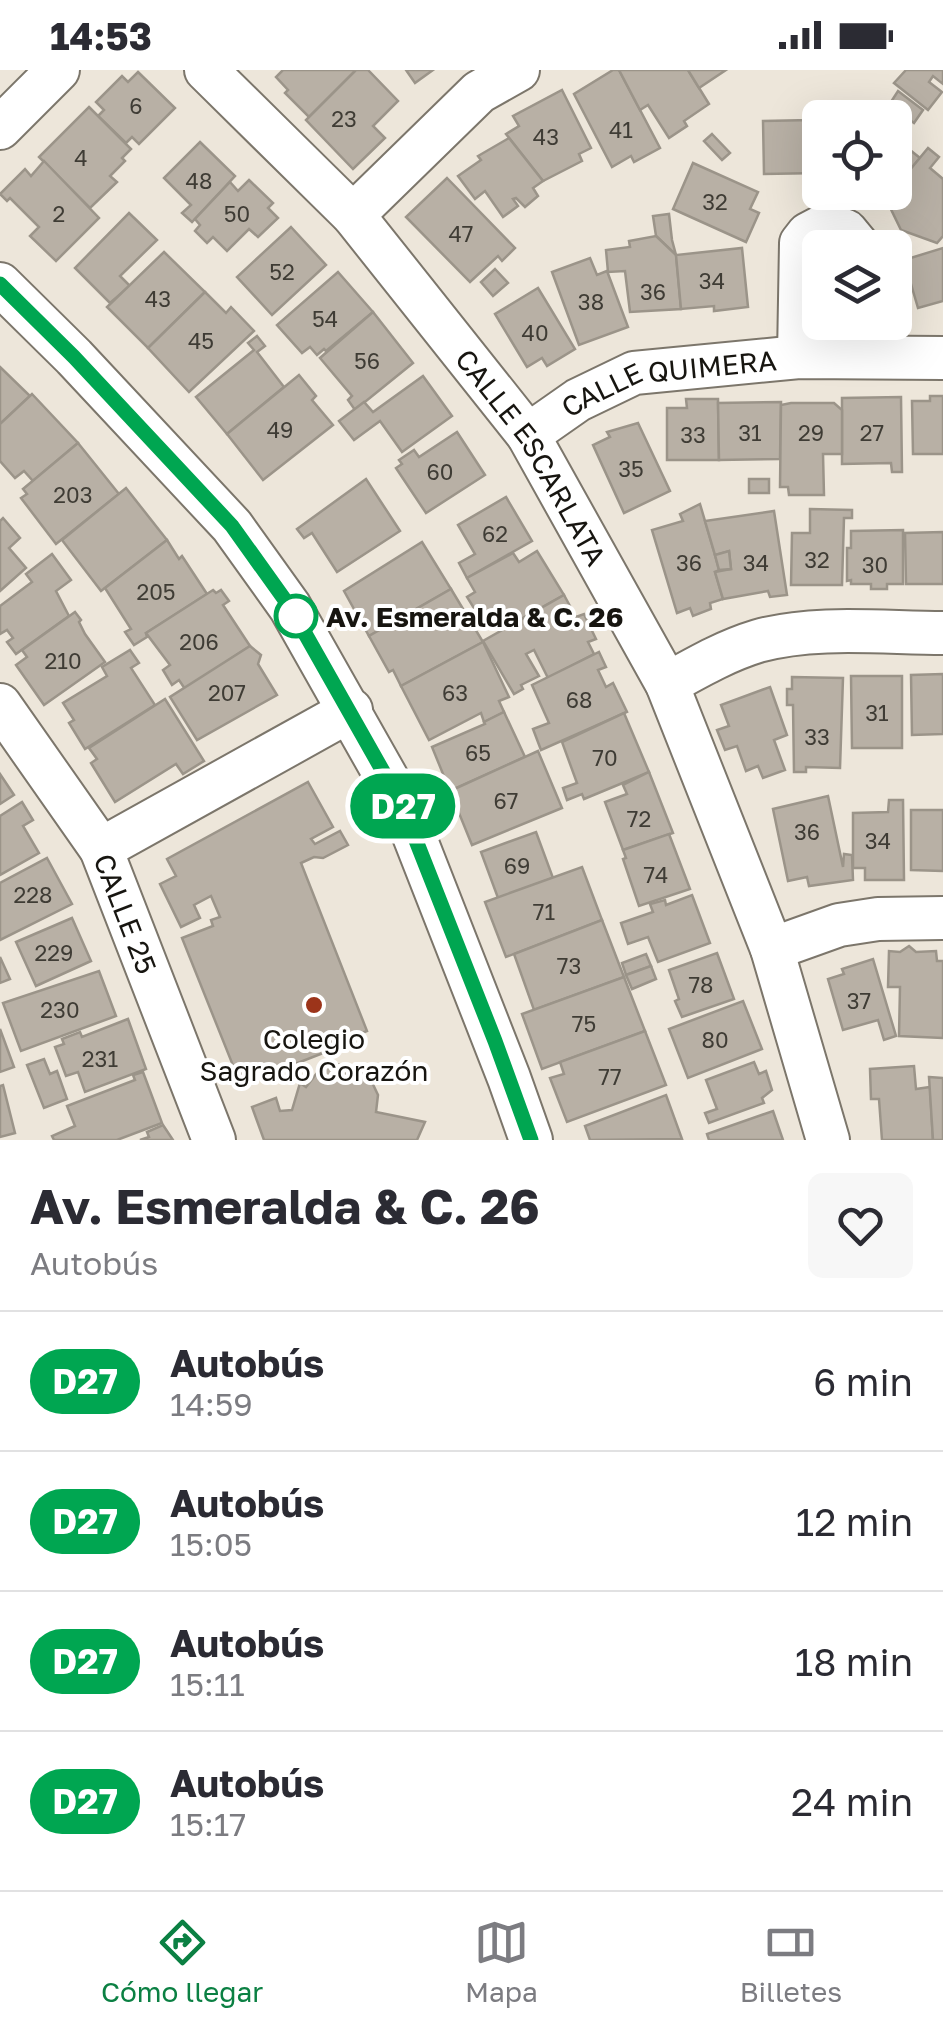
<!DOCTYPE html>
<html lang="es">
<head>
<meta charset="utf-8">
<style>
  :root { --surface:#fff; --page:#f7f7f7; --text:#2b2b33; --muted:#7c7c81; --line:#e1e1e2; --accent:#0b8043 }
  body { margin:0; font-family:"Golos Text",sans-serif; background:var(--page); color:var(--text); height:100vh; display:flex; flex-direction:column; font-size:38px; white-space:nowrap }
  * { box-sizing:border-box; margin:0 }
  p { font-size:32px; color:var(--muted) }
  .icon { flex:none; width:55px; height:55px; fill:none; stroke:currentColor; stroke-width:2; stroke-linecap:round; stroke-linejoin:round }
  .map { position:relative; height:1070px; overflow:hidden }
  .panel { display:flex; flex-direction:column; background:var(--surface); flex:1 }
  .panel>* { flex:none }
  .badge { padding:0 20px; border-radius:32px; font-size:35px; line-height:65px }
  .tools { position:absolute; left:802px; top:30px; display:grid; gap:20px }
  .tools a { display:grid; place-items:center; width:110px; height:110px; border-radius:15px; background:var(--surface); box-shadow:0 10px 40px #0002; font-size:50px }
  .map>.badge { position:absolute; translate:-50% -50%; box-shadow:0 0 0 5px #fff }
  .round { display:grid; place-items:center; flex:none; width:105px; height:105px; border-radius:15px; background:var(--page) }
  .headline { display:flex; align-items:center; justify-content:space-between; height:170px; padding:0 30px }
  h1 { font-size:48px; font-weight:700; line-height:75px }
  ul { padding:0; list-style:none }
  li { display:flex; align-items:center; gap:30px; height:140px; padding:0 30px; border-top:2px solid var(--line) }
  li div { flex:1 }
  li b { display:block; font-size:38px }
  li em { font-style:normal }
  li .badge { min-width:110px; font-weight:700; text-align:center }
  .status { display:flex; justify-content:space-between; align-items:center; height:70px; padding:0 50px; background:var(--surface); direction:ltr }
  .status svg { height:28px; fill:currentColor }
  .dock { display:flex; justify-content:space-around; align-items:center; height:140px; border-top:2px solid var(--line); background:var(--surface); font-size:28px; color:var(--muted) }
  .dock a { display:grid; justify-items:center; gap:5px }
  .dock .current { color:var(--accent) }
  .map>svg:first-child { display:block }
  .building { fill:#b8b0a5; stroke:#9b9489; stroke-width:2.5 }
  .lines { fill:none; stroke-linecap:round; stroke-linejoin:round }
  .minor-casing { stroke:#7c766b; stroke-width:46 }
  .minor { stroke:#fff; stroke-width:42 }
  .line-casing { stroke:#fff; stroke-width:22 }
  .line { stroke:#00a651; stroke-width:15 }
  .stop-dot { fill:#fff; stroke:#00a651; stroke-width:5 }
  .poi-dot { fill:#9c341a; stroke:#fff; stroke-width:4 }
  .labels { text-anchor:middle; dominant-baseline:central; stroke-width:8; stroke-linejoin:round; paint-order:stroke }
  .number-label { font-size:22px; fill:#3f3c35 }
  .street-label { font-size:28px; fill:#171510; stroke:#fff }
  .stop-label { font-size:28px; font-weight:bold; fill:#171510; stroke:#fff; text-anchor:start }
  .poi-label { font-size:28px; fill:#171510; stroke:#fff }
</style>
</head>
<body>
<div class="status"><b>14:53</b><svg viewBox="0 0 49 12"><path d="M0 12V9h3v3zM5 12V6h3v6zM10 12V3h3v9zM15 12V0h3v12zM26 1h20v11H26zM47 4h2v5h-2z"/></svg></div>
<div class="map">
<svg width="943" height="1070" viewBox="0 0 943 1070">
  <rect width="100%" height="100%" fill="#ede6da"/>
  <g class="building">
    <polygon points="283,0 356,0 309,47 285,23 288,20 276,7"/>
    <polygon points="356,0 368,0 398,31 373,56 385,68 353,99 306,50"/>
    <polygon points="406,0 433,0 415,13"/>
    <polygon points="613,0 619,0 660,78 634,92 631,86 612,97 574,24"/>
    <polygon points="619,0 688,0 709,34 684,51 687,56 669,68 648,35 640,40"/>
    <polygon points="688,0 726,0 699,18"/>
    <polygon points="906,0 943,0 943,14 933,6 929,12 942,22 928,40 894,13"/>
    <polygon points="138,2 175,38 139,74 132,67 126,73 98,46 104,40 96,32 122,6 128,12"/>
    <polygon points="562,20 591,78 579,84 582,91 543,111 506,64 519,56 513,46"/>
    <polygon points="898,21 923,40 914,53 889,35"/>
    <polygon points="89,37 131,79 122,88 125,91 110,106 117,112 90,138 39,87"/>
    <polygon points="811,42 828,42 828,48 820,48 820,103 764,104 763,51 811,50"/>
    <polygon points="712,64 730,83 722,90 704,71"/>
    <polygon points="509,68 543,111 533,118 538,126 525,137 516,128 513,129 518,136 503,147 485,121 475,129 458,106 481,90 478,86"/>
    <polygon points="895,68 920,88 895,118"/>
    <polygon points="200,72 235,106 192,152 182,143 191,135 164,108"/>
    <polygon points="928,78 939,87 930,98 943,109 943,166 937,173 901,160 886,129 895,122 895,118"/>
    <polygon points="44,91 99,148 56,191 30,166 39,157 10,128 7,131 0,124 25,99 31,106"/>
    <polygon points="693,93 758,122 750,139 759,143 746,172 673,139"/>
    <polygon points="447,108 515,178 502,191 498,186 470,212 406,147"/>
    <polygon points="249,110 273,133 268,138 278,148 258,167 249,159 227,181 213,167 207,173 195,161 200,155 195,149 230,112 238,121"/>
    <polygon points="129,143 157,170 120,206 130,216 110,233 75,198"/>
    <polygon points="669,144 672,170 676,185 656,166 653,146"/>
    <polygon points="291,157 326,195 272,245 237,207"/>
    <polygon points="656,166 676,185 681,239 630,242 625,201 608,202 606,180 630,177 629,171"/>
    <polygon points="742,178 748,237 714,241 714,236 681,239 676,185"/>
    <polygon points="943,178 943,231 918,238 904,190"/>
    <polygon points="164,182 205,222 148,278 107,237"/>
    <polygon points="590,188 597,205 607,201 628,257 579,275 552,202"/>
    <polygon points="495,199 508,213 493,226 481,212"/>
    <polygon points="338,202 373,242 326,281 324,279 317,285 310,277 302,283 277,255"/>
    <polygon points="538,218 575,279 547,296 542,288 527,297 495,244"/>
    <polygon points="205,222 226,243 231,237 254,261 189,322 148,278"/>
    <polygon points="373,242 413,293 355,340 348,330 352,326 320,288"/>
    <polygon points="257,266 265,276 257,282 284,317 227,364 196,327 254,280 248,273"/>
    <polygon points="0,297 30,326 0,354"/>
    <polygon points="299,305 316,326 312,330 333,355 263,410 227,364"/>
    <polygon points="423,306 452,346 402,382 380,351 354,370 339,351 364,332 373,342"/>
    <polygon points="32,324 78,373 33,411 24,401 15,408 0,391 0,354"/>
    <polygon points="930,326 943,326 943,384 913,384 912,331 930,331"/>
    <polygon points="901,327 902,402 892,402 891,393 842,394 842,328"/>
    <polygon points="686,329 718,329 719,390 667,390 667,338 687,338"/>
    <polygon points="781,332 780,389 719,390 718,333"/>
    <polygon points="791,333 834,333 842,340 842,384 823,384 824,425 789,425 788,417 780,417 781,335"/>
    <polygon points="638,353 670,421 624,443 593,375 610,367 607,362"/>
    <polygon points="457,362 485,405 426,443 396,398 402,394 399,390 414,380 419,387"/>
    <polygon points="78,373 119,424 56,474 21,428 27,424 23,419"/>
    <polygon points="366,409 400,461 337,502 312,463 304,468 297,459"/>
    <rect x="749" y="409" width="20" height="14"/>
    <polygon points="126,418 167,470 101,521 62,470"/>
    <polygon points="506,427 532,471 467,508 459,493 475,484 458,455"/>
    <polygon points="700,434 715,485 719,500 715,502 723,529 710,533 711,539 693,546 690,538 677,543 652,460 683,451 680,444"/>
    <polygon points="810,439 852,440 852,448 844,448 842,515 791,515 792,463 810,463"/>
    <polygon points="774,441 787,525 770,527 768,521 723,529 715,502 731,499 729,481 715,485 705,451"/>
    <polygon points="3,448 20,468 9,478 26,498 0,521 0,451"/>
    <polygon points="903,460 903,514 887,514 887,519 871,519 871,514 851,514 851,510 847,511 847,478 851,478 851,461"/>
    <polygon points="943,462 943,514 906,514 905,463"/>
    <polygon points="167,470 179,489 182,486 207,524 146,563 147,567 134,575 125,562 131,559 105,518"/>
    <polygon points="422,472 451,519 369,566 344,521"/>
    <polygon points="537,481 564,525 507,557 498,542 482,551 467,527 475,522 467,508 513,483 519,492"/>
    <polygon points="729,481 731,499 719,500 715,485"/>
    <polygon points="52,484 71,510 56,521 69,546 16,584 7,572 13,568 7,560 0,564 0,536 32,512 26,504"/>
    <polygon points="451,519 483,572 401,616 393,600 389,602 369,566"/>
    <polygon points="213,520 216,523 221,520 229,531 223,535 250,576 185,619 179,610 172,615 163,600 170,595 146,563"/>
    <polygon points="564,525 576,547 584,544 596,569 588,572 594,584 548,608 534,580 526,584 539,606 521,615 523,619 514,624 483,571"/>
    <polygon points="75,542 81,550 79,552 85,564 105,592 44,635 16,595 27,587 22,580"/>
    <polygon points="483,572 509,627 499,631 504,642 484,652 481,643 429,670 401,616"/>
    <polygon points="250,576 261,585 258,594 277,625 197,670 170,627"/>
    <polygon points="130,580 139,593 131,598 155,635 85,679 69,653 74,650 63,633 107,606 102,597"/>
    <polygon points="599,582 606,597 598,600 606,617 613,613 627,642 541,680 533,659 549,653 532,615"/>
    <polygon points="943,604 943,664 912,665 911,605"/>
    <polygon points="851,606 902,606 902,678 852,678"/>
    <polygon points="792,607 843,608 840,698 806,697 806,702 794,702 793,635 787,635 787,619 792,619"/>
    <polygon points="770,617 787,665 774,670 785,700 763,708 758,696 746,701 737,676 725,680 717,660 729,656 721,635"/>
    <polygon points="165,629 204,691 183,704 176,694 115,732 91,693 97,689 89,678"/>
    <polygon points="504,642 525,687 450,721 432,677 485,654 484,652"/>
    <polygon points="624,643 649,702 584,729 582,724 567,730 563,718 577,713 562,672"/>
    <polygon points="538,681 562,738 472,775 450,721"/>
    <polygon points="649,702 673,763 623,780 605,732 627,724 623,715"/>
    <polygon points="0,704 14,725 0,734"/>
    <polygon points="308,712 333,757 311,769 315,774 340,761 348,775 323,788 314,787 301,793 367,961 334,974 336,978 267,1005 264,998 238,1008 182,868 213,856 211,850 220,847 211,826 194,835 200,848 181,857 160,814 176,806 167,789"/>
    <polygon points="828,726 843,797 844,784 852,785 853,810 809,816 807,807 788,811 773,739"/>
    <polygon points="889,730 903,730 904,810 865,810 865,798 853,798 853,743 888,742"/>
    <polygon points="22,732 33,750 23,756 39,783 0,805 0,746"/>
    <polygon points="911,740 943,740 943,801 911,800"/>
    <polygon points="536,762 553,808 498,828 481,782"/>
    <polygon points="669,764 690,819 639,836 623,789 626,788 623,780"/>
    <polygon points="47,788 72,834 0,870 0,813"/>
    <polygon points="582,797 602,850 506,887 485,832"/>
    <polygon points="692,825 710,873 658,892 648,867 628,874 621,853 653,842 650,834 665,830 666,835"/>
    <polygon points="72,848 91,891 36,916 16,872"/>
    <polygon points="602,850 624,907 534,940 514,884"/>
    <polygon points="909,876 916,882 936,881 937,891 943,891 943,968 899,966 900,917 888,917 889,881 900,882"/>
    <polygon points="717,883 734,929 682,947 675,931 679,929 669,900"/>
    <polygon points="646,884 651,896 626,905 622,893"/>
    <polygon points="0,887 10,909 0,913"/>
    <polygon points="873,889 896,966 884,970 878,950 843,960 828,909 844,904 842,899"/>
    <polygon points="651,896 656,909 632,919 626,905"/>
    <polygon points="99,901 116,946 21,981 3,933"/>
    <polygon points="624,907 645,961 542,999 522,944"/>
    <polygon points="743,931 762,979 688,1008 669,959"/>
    <polygon points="128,949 146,999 85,1022 78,1002 66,1006 55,977 64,974 62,969 80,962 82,967"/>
    <polygon points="0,959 14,997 0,1002"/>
    <polygon points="645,961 666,1015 567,1052 550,1008 564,1004 560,992"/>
    <polygon points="44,989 50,1004 57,1001 67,1029 44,1038 27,995"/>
    <polygon points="754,992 759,1004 766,1001 772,1020 762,1028 764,1033 709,1053 705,1043 717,1039 706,1010"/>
    <polygon points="337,994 355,998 370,1008 378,1025 376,1042 425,1052 417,1070 264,1070 252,1037 276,1028 280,1041 292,1040 300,1013 306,1017 320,999"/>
    <polygon points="914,996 916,1019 930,1017 933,1070 882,1070 879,1029 871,1029 870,999"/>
    <polygon points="143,1002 162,1053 117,1070 54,1070 52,1066 75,1056 67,1036 135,1010 133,1005"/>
    <polygon points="929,1007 943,1008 943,1070 933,1070"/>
    <polygon points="3,1015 15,1063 0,1067 0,1016"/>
    <polygon points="666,1025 682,1069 590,1070 585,1056"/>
    <polygon points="773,1041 783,1070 709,1070 707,1064"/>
    <polygon points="163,1055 173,1070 140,1070 149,1067 147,1062"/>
  </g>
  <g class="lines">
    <defs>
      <g id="minor">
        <path id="s1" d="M206,0L353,145L528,365L667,614L772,879L828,1070"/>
        <polyline points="0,58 58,0"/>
        <polyline points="353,145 479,22 518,0"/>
        <polyline points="0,214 74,287 232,456 290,537 402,735 509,1008 531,1070"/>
        <polyline points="799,287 801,173 808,164 827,154 846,161 860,178"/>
        <path id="s2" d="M528,365L578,330L634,303L799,287L943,288"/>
        <path d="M667,614C696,598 725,581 758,571C815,555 884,563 943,563"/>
        <path id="s3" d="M0,635L101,779L214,1070"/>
        <polyline points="101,779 351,640"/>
        <polyline points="772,879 839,855 878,849 943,848"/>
      </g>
    </defs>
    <use href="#minor" class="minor-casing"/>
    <use href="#minor" class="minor"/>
  </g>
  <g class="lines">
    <defs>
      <polyline id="line" points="0,214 74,287 232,456 290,537 402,735 495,971 531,1070"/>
    </defs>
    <use href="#line" class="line-casing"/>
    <use href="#line" class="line"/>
  </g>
  <circle class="stop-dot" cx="296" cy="546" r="20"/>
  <circle class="poi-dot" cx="314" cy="935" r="10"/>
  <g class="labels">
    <g class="number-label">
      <text x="136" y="35">6</text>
      <text x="344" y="48">23</text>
      <text x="621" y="59">41</text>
      <text x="546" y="66">43</text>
      <text x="81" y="87">4</text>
      <text x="199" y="110">48</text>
      <text x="715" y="131">32</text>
      <text x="59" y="143">2</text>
      <text x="237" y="143">50</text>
      <text x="461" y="163">47</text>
      <text x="282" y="201">52</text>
      <text x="712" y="210">34</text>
      <text x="653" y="221">36</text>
      <text x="158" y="228">43</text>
      <text x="591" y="231">38</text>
      <text x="325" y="248">54</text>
      <text x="535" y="262">40</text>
      <text x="201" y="270">45</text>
      <text x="367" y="290">56</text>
      <text x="280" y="359">49</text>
      <text x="750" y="362">31</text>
      <text x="811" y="362">29</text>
      <text x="872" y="362">27</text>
      <text x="693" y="364">33</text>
      <text x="631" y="398">35</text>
      <text x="440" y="401">60</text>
      <text x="73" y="424">203</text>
      <text x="495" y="463">62</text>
      <text x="817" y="489">32</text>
      <text x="689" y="492">36</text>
      <text x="756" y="492">34</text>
      <text x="875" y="494">30</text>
      <text x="156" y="521">205</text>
      <text x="199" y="571">206</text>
      <text x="63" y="590">210</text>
      <text x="227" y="622">207</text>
      <text x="455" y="622">63</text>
      <text x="579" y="629">68</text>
      <text x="877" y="642">31</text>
      <text x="817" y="666">33</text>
      <text x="478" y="682">65</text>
      <text x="605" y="687">70</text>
      <text x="506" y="730">67</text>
      <text x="639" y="748">72</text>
      <text x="807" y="761">36</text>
      <text x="878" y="770">34</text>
      <text x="517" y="795">69</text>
      <text x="656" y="804">74</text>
      <text x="33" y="824">228</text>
      <text x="544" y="841">71</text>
      <text x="54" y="882">229</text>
      <text x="569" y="895">73</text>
      <text x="701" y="914">78</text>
      <text x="859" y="930">37</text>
      <text x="60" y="939">230</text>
      <text x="584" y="953">75</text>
      <text x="715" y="969">80</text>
      <text x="100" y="988">231</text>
      <text x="610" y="1006">77</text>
    </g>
    <g class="street-label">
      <text stroke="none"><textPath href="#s2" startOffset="155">CALLE QUIMERA</textPath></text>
      <text stroke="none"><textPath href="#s1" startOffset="508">CALLE ESCARLATA</textPath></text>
      <text stroke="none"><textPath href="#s3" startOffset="245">CALLE 25</textPath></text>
    </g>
    <g class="stop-label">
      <text x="326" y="546">Av. Esmeralda &amp; C. 26</text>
    </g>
    <g class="poi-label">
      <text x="314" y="968">Colegio<tspan x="314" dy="32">Sagrado Corazón</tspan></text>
    </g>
  </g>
</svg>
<div class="tools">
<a><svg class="icon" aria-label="locate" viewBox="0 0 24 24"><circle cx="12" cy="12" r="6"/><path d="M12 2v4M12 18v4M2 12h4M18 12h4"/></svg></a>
<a><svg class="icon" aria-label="layers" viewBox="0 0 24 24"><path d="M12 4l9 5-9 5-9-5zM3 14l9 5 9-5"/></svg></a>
</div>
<b class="badge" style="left:403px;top:736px;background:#00a651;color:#fff">D27</b>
</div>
<section class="panel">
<div class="headline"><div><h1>Av. Esmeralda &amp; C. 26</h1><p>Autobús</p></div><a class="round"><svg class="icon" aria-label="heart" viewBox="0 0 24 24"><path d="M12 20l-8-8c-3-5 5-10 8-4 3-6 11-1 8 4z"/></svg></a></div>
<ul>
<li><span class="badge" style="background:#00a651;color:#fff">D27</span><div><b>Autobús</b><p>14:59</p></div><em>6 min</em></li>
<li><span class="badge" style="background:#00a651;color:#fff">D27</span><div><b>Autobús</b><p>15:05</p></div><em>12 min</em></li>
<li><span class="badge" style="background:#00a651;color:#fff">D27</span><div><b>Autobús</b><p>15:11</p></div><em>18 min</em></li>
<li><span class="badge" style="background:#00a651;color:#fff">D27</span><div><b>Autobús</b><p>15:17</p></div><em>24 min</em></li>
</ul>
</section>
<nav class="dock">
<a class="current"><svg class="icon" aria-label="directions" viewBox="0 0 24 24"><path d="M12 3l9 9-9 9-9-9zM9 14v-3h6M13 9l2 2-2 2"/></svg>Cómo llegar</a>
<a><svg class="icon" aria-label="map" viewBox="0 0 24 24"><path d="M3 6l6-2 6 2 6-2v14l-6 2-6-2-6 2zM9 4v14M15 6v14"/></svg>Mapa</a>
<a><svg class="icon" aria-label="tickets" viewBox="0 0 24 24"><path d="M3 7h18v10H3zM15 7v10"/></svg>Billetes</a>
</nav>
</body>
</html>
